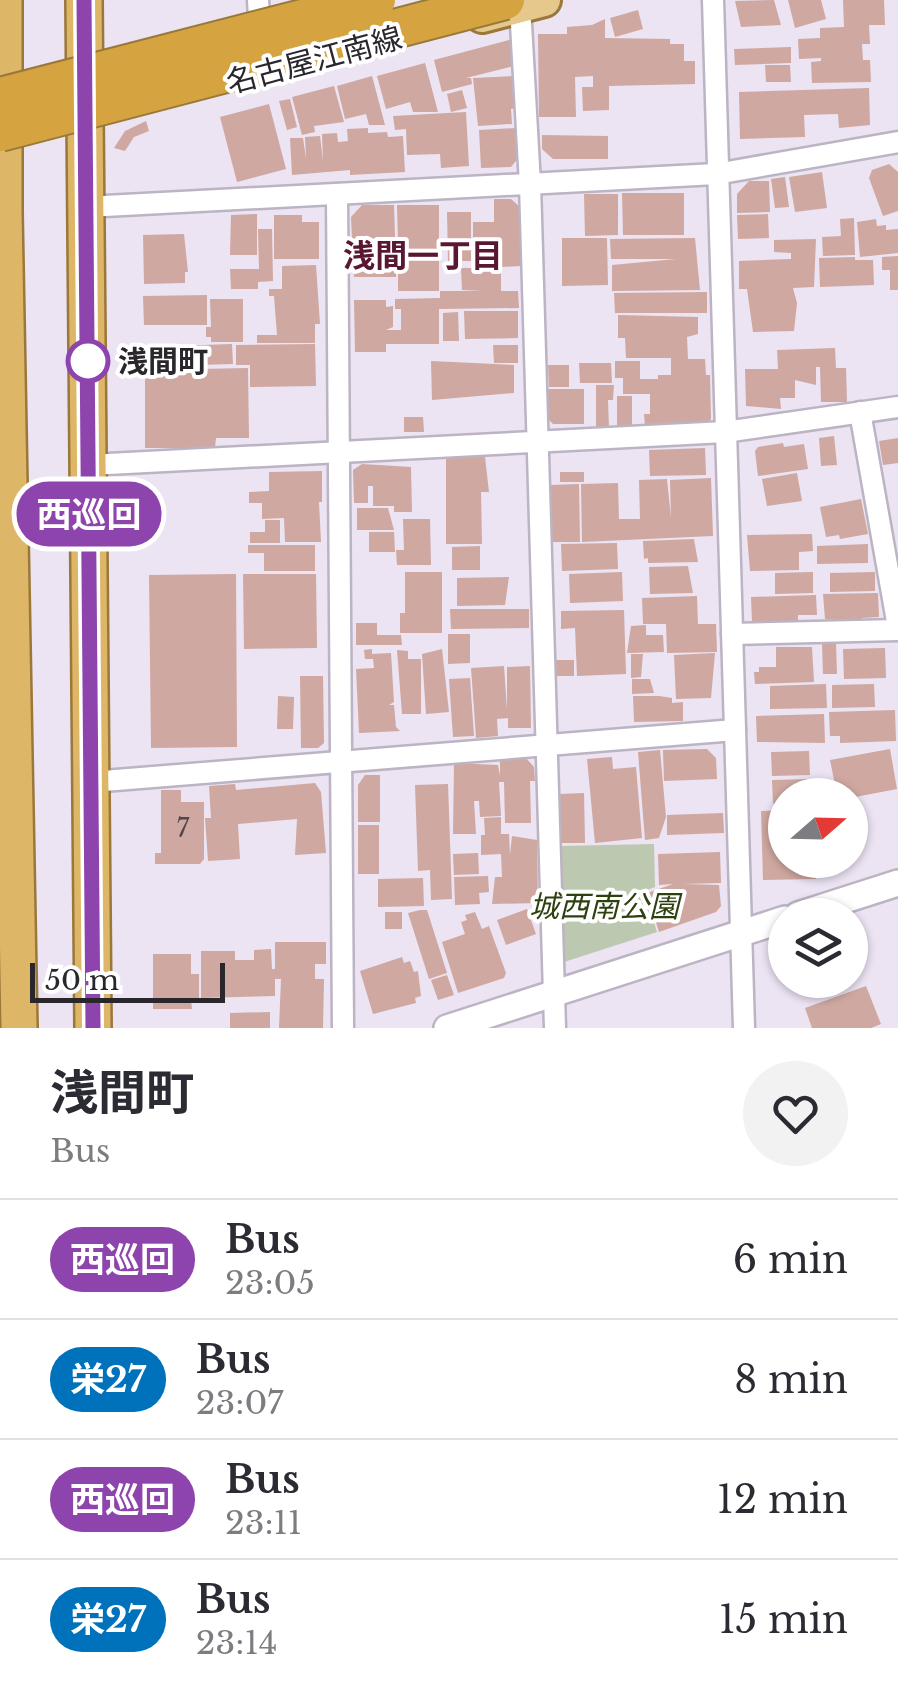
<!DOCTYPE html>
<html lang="en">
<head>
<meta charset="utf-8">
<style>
  :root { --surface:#fff; --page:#f2f2f3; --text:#2b2b33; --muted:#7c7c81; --line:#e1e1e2 }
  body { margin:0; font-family:"Libre Baskerville","Noto Sans JP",serif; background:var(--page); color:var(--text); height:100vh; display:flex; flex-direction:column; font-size:38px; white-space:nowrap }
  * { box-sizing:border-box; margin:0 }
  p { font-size:32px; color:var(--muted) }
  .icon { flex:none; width:55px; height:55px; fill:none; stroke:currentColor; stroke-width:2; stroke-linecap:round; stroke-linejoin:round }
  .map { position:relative; height:1028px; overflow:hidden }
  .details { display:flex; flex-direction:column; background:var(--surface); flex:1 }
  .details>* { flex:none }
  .badge { padding:0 20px; border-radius:32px; font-size:35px; line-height:65px }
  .needle { width:65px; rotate:70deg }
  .buttons { position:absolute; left:768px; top:778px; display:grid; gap:20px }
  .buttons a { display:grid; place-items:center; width:100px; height:100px; border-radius:50%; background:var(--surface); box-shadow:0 2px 8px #0004; font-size:50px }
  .scale { position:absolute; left:30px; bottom:25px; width:195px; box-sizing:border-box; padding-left:10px; border:5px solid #29262c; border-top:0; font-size:28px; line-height:35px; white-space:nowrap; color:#29262c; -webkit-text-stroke:8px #fff; paint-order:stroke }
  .map>.badge { position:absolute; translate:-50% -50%; box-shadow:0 0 0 5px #fff }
  .round { display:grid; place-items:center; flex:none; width:105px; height:105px; border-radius:52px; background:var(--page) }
  .overview { display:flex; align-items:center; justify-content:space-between; height:170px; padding:0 50px }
  h1 { font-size:48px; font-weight:700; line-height:75px }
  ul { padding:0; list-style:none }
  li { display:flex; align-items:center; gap:30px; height:120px; padding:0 50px; border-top:2px solid var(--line) }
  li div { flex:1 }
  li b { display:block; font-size:38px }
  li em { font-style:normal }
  li .badge { min-width:110px; font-weight:700; text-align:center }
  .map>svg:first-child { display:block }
  .green { fill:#bcc8af }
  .building { fill:#cfa8a1 }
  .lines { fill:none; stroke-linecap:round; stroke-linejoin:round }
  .minor-casing { stroke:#bcb3c3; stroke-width:25 }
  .tertiary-casing { stroke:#bcb3c3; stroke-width:30 }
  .primary-casing { stroke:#99783a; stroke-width:38 }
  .trunk-casing { stroke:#99783a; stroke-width:40 }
  .minor { stroke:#fff; stroke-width:20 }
  .tertiary { stroke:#fff; stroke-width:25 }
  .primary { stroke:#e6c88d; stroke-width:32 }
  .trunk { stroke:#deb667; stroke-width:35 }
  .motorway-bridge-casing { stroke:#99783a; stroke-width:42; stroke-linecap:butt }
  .motorway-bridge { stroke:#d5a441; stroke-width:38 }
  .line-casing { stroke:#fff; stroke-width:22 }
  .line { stroke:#8e44ad; stroke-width:15 }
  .stop-dot { fill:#fff; stroke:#8e44ad; stroke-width:5 }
  .labels { text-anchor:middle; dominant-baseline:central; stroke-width:8; stroke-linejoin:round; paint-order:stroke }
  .number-label { font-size:25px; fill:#524649 }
  .street-label { font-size:30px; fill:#29262c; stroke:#fff }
  .stop-label { font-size:30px; font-weight:bold; fill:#29262c; stroke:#fff; text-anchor:start }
  .park-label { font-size:30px; font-style:italic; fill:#2d400f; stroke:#fff }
  .neighbourhood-label { font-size:32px; font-weight:bold; fill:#591732; stroke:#fff }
</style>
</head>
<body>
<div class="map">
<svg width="898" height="1028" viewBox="0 0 898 1028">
  <rect width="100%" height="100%" fill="#ece3f3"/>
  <polygon class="green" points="654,844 655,887 644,891 657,932 564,962 561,846"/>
  <g class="building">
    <polygon points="774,0 781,25 741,27 735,1"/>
    <polygon points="788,0 821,0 826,19 795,28"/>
    <polygon points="843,0 884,0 885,25 869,25 870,44 862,44 863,60 870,60 871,82 812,83 811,62 821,61 821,58 799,59 798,39 820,38 820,28 844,27"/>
    <polygon points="638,10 643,29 615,37 610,18"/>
    <polygon points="605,19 605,38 670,39 670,44 684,44 684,61 695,61 695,84 609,86 609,110 583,111 582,87 593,87 593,76 575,77 576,117 539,117 538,34 567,34 567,27 592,25"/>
    <polygon points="513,39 514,66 466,78 471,78 472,84 442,92 434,60"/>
    <polygon points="791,47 791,63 735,65 734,49"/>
    <polygon points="425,63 438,112 413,112 410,102 386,109 377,76"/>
    <polygon points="765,65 790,65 791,82 766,82"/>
    <polygon points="372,76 385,125 369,125 366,114 345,119 337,86"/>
    <polygon points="514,76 516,108 511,109 512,124 478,126 473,78"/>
    <polygon points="334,86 344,122 314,126 315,132 302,135 292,97"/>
    <polygon points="869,88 870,125 839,128 838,114 804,115 805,137 740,139 739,92"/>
    <polygon points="462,90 467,108 451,112 447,94"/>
    <polygon points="290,99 297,127 287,130 279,101"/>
    <polygon points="269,104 286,169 237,182 220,117"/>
    <polygon points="466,112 469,166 441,168 440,154 407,155 406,129 395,130 393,116"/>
    <polygon points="146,121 149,131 134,137 125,151 114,148 125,131"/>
    <polygon points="368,128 368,133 387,132 388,137 403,136 405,172 350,175 350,170 292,175 290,138 303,138 306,159 305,137 320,136 323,161 322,134 337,133 338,142 348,141 347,129"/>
    <polygon points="517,128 519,157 511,167 481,168 479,130"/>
    <polygon points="542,135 608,136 608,159 553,159 542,149"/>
    <polygon points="889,164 898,172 898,211 883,216 869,178 872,170"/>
    <polygon points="822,172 827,208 795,212 789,177"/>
    <polygon points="785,177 789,207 775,208 771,179"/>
    <polygon points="749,181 769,181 770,212 737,213 737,194"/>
    <polygon points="622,193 684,193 684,235 623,235"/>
    <polygon points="584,194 618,194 618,235 585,236"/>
    <polygon points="494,199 511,199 520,207 521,266 501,267 501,291 518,291 519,308 439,309 439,344 386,344 386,352 355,352 354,300 386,300 386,307 393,306 393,327 386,330 401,330 401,309 395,309 395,299 440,298 440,291 484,291 462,290 461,268 494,268 494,263 473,263 473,222 494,222"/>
    <polygon points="362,205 394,205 395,238 352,239 351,217"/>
    <polygon points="397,205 439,205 439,291 398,291 398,254 408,254 408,243 398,243"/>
    <polygon points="447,212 471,212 471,261 448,261"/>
    <polygon points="257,214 257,255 230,255 231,215"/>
    <polygon points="768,214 769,238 738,239 737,215"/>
    <polygon points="274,215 302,215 302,222 319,222 319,259 274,259"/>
    <polygon points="854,218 855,255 823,256 822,237 841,236 840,219"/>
    <polygon points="876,219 877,226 886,225 886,230 898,229 898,253 860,257 857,222"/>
    <polygon points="258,229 272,229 273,281 258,282 258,289 231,289 230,269 259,269"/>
    <polygon points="184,234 188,272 185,272 185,283 144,284 143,235"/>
    <polygon points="562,238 607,238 608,285 562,286"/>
    <polygon points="695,238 700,290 612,291 612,265 676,259 611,259 610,239"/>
    <polygon points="816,239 814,287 793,288 797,303 794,331 753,332 747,289 739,289 739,261 791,259 791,253 774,252 774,240"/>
    <polygon points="396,243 396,277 354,277 353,244"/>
    <polygon points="898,256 898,290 890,290 890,270 882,270 882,257"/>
    <polygon points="855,257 855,260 873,260 874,285 820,287 819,258"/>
    <polygon points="316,265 320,324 315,324 315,343 257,343 257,335 277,335 274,296 269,296 269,289 282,289 282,266"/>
    <polygon points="707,292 707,313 615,313 614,293"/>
    <polygon points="207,295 207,325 144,325 143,296"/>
    <polygon points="210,299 243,299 243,342 211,342 211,337 206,337 206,327 211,327"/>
    <polygon points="464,311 518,311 518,338 465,339"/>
    <polygon points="458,312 459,341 443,341 443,313"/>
    <polygon points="618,315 698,317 698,334 687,337 688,359 705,359 706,375 710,375 711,419 705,424 645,426 644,414 650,414 650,394 623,394 623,378 615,378 615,361 640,361 640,379 658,379 658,375 671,375 671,358 626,358 625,338 618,338"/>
    <polygon points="232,344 233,364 199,365 199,369 248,368 249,438 216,438 215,448 145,448 145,369 166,367 144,367 144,347"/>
    <polygon points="315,344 316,386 250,387 250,365 236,365 236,345"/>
    <polygon points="493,345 518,345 518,363 494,363"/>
    <polygon points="835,348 836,368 846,368 847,402 821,402 820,367 816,367 816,385 795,380 795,398 780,398 781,409 746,406 745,369 778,369 777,350"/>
    <polygon points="431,361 514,365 514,393 432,400"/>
    <polygon points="579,363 611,363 612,383 580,383"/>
    <polygon points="548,365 569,365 569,387 549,387"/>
    <polygon points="596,385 614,385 613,400 608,400 609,428 596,428"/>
    <polygon points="548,389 584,389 584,424 553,424 548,419"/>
    <rect x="617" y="396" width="15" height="31"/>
    <polygon points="404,417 423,417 424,432 404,432"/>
    <polygon points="834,436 837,465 821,466 819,438"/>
    <polygon points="898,438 898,463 883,465 879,441"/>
    <polygon points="783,443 784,447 804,444 808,469 758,476 755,451 758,447"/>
    <polygon points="705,448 706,475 650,476 649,450"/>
    <polygon points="446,457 485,457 489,492 481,492 482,544 446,544"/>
    <polygon points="362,464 411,467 412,512 394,512 394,506 373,506 373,486 368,486 368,503 354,503 353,470"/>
    <polygon points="322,471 322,502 319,502 321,542 285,542 284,518 262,519 262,503 249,503 249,492 269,491 269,472"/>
    <rect x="560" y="472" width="24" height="10"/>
    <polygon points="797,473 802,501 767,506 762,479"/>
    <polygon points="711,478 713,536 582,542 581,484 618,483 619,519 640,519 639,480 667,479 671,518 670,480"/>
    <polygon points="579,484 580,542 552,542 550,485"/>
    <polygon points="861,499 868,534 840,539 839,535 826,537 820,507"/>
    <polygon points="357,508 388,508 394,530 357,530"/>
    <polygon points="403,519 430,519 431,565 397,565 396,550 404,550"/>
    <polygon points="265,520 280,520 280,543 250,543 250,532 265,532"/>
    <polygon points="369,532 394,532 395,552 369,552"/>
    <polygon points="812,534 813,551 799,552 799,570 750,571 747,535"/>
    <polygon points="694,539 698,562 648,563 648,558 644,559 643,541"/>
    <polygon points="617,543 618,569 562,571 561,544"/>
    <polygon points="868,544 868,563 817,564 817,546"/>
    <polygon points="248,545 315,545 315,571 264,571 264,553 248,553"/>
    <polygon points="480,546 480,570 452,570 452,547"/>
    <polygon points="688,566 693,593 650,594 649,567"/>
    <polygon points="405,572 442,572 442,633 400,633 400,613 405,613"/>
    <polygon points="622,572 623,601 570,603 569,574"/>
    <polygon points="813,572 813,593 775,594 775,573"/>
    <polygon points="875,572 875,591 830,592 830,573"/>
    <polygon points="236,574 237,747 151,748 149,575"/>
    <polygon points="243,574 316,574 317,648 244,649"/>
    <polygon points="509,577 505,605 457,606 457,578"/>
    <polygon points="878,593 879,617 862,618 862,621 825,619 823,594"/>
    <polygon points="816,595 817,615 798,615 798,621 752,623 751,597"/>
    <polygon points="697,596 698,624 716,624 717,652 667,653 666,624 643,624 642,598"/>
    <polygon points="450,609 529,609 529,628 451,629"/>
    <polygon points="624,610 626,674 577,676 575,628 561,629 561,611"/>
    <polygon points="356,623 377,623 377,635 401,635 402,645 356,645"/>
    <polygon points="646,625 646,635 663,635 664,652 627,653 631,626"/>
    <polygon points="448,634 470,634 470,663 448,664"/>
    <polygon points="822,643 836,643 837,674 823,674"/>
    <polygon points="776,647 812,647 814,682 755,684 754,672 759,672 759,667 776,667"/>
    <polygon points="885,648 886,678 844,679 843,649"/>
    <polygon points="372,649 372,654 391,653 394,702 389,705 394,705 396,727 400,731 359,733 356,669 374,668 373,659 365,659 364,650"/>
    <polygon points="442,649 449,712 426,714 422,654"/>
    <polygon points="397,650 408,651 408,659 421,659 421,714 402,714"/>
    <polygon points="715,653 711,698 676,699 674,655"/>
    <polygon points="631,654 643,654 641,677 631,678"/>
    <rect x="555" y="660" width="19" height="16"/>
    <polygon points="504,666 507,710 507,667 530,666 531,728 508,728 508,718 497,719 498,736 476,738 471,668"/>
    <polygon points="300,676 323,676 324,743 318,748 301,748"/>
    <polygon points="470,678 474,736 453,737 449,679"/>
    <polygon points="632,679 650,679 654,693 632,694"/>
    <polygon points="826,684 827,708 770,709 770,686"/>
    <polygon points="874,684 875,707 832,708 832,685"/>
    <polygon points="278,696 294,697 293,729 277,729"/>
    <polygon points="633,696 659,696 672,698 672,703 683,702 683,721 634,722"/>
    <polygon points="895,710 896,741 840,743 840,736 830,736 829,712"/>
    <polygon points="824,714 825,743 757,742 756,716"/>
    <polygon points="707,749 716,758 717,779 664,781 663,750"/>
    <polygon points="890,749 897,789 850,798 837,795 830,760"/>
    <polygon points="660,750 666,817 659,838 645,840 638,752"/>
    <polygon points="809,751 810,775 772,776 771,752"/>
    <polygon points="612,757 613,769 636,767 642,838 595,843 587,759"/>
    <polygon points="526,758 534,767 535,781 530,781 531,823 505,823 504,782 499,782 501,816 480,817 479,801 474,801 476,834 453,834 454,763 498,765 500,776 500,760"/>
    <polygon points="365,775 380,775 380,822 358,822 358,785"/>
    <polygon points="810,779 810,795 785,795 785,803 773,804 772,780"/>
    <polygon points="315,783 321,792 326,853 295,855 297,819 238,824 240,859 208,861 205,818 211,818 209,786 235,784 236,790"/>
    <polygon points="448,784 452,899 431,900 430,870 418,871 415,785"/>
    <polygon points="161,790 181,790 181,802 204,802 204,859 200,864 155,864 155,853 161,853"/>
    <polygon points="584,793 585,843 561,843 560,794"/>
    <polygon points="785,810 785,860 815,860 816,879 763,880 761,811"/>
    <polygon points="723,813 724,833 667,835 667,815"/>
    <polygon points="501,817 501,834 509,834 510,855 512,836 537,840 538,903 492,904 495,877 502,877 501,854 481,855 481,835 485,835 484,818"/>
    <rect x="358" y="825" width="21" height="49"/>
    <polygon points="720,852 721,883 683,884 719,885 721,906 716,912 659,932 647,893 673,884 659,885 658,854"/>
    <polygon points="478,853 479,874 454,875 453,854"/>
    <polygon points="488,876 489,892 479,893 480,904 455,905 454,877"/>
    <polygon points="423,878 424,906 378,907 378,879"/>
    <polygon points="527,909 536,934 506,945 497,920"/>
    <polygon points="420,910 427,910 447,973 429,979 408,913"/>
    <rect x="385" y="912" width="17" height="17"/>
    <polygon points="475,912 482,929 489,926 506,973 504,978 458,993 442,942 465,934 461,922 467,920 465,915"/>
    <polygon points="275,942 326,942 326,964 315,964 315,979 324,979 323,1028 279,1028 281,979 275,979 275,996 201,998 201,951 235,951 235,960 254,960 254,950 271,949 272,969 275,969"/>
    <polygon points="153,954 191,954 191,974 199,974 199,999 191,999 192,1009 153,1009"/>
    <polygon points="402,957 404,963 410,961 414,972 418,971 421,996 415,998 416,1003 373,1014 360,971"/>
    <polygon points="447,975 454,995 438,1000 431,980"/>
    <polygon points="866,986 881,1024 871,1028 812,1028 805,1008"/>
    <polygon points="270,1012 270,1028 230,1028 230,1013"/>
  </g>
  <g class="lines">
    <defs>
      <g id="minor">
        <polyline points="258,0 259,18"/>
        <polyline points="713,0 744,1028"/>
        <polyline points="520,6 530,184 555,1028"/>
        <polyline points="337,194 343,1028"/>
        <polyline points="86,207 716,174 898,142"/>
        <polyline points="860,412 898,627"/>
        <polyline points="89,465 725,432 898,407"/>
        <polyline points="732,634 898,630"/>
        <polyline points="91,782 735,730"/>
      </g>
      <g id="tertiary">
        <polyline points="798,915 898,883"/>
        <polyline points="447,1028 785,919"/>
      </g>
      <polyline id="primary" points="482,16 544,0"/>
      <g id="trunk">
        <polyline points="4,0 4,212 19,1028"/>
        <polyline points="84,0 93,1028"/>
      </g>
    </defs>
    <use href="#minor" class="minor-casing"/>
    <use href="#tertiary" class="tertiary-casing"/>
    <use href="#primary" class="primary-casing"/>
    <use href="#trunk" class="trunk-casing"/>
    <use href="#minor" class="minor"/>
    <use href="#tertiary" class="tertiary"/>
    <use href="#primary" class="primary"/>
    <use href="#trunk" class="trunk"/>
    <defs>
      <g id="motorway-bridge">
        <polyline points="0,97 376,0"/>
        <polyline points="0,132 505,0"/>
      </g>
    </defs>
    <use href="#motorway-bridge" class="motorway-bridge-casing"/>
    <use href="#motorway-bridge" class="motorway-bridge"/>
  </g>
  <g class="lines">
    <defs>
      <polyline id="line" points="84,0 93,1028"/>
    </defs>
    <use href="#line" class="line-casing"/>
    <use href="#line" class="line"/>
  </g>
  <circle class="stop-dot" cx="88" cy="361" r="20"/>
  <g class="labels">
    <g class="number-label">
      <text x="183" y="828">7</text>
    </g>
    <g class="street-label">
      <text transform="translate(314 60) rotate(-15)">名古屋江南線</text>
    </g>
    <g class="stop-label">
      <text x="118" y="361">浅間町</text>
    </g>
    <g class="park-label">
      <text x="604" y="906">城西南公園</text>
    </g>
    <g class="neighbourhood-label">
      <text x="423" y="256">浅間一丁目</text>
    </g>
  </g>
</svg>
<div class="buttons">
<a><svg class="needle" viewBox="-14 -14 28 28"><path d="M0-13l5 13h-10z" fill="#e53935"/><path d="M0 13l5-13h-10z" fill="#7c7c81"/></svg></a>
<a><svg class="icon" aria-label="layers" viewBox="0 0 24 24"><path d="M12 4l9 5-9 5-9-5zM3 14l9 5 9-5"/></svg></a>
</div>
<div class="scale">50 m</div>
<b class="badge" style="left:89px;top:514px;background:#8e44ad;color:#fff">西巡回</b>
</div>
<section class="details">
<div class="overview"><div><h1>浅間町</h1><p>Bus</p></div><a class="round"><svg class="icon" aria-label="heart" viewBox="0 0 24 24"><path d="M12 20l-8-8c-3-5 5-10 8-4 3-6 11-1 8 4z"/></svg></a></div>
<ul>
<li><span class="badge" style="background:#8e44ad;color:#fff">西巡回</span><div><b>Bus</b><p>23:05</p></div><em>6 min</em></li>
<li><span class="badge" style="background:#0072bc;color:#fff">栄27</span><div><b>Bus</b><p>23:07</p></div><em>8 min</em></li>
<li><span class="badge" style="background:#8e44ad;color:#fff">西巡回</span><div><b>Bus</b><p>23:11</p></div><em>12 min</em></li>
<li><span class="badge" style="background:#0072bc;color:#fff">栄27</span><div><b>Bus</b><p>23:14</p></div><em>15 min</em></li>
</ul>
</section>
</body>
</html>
